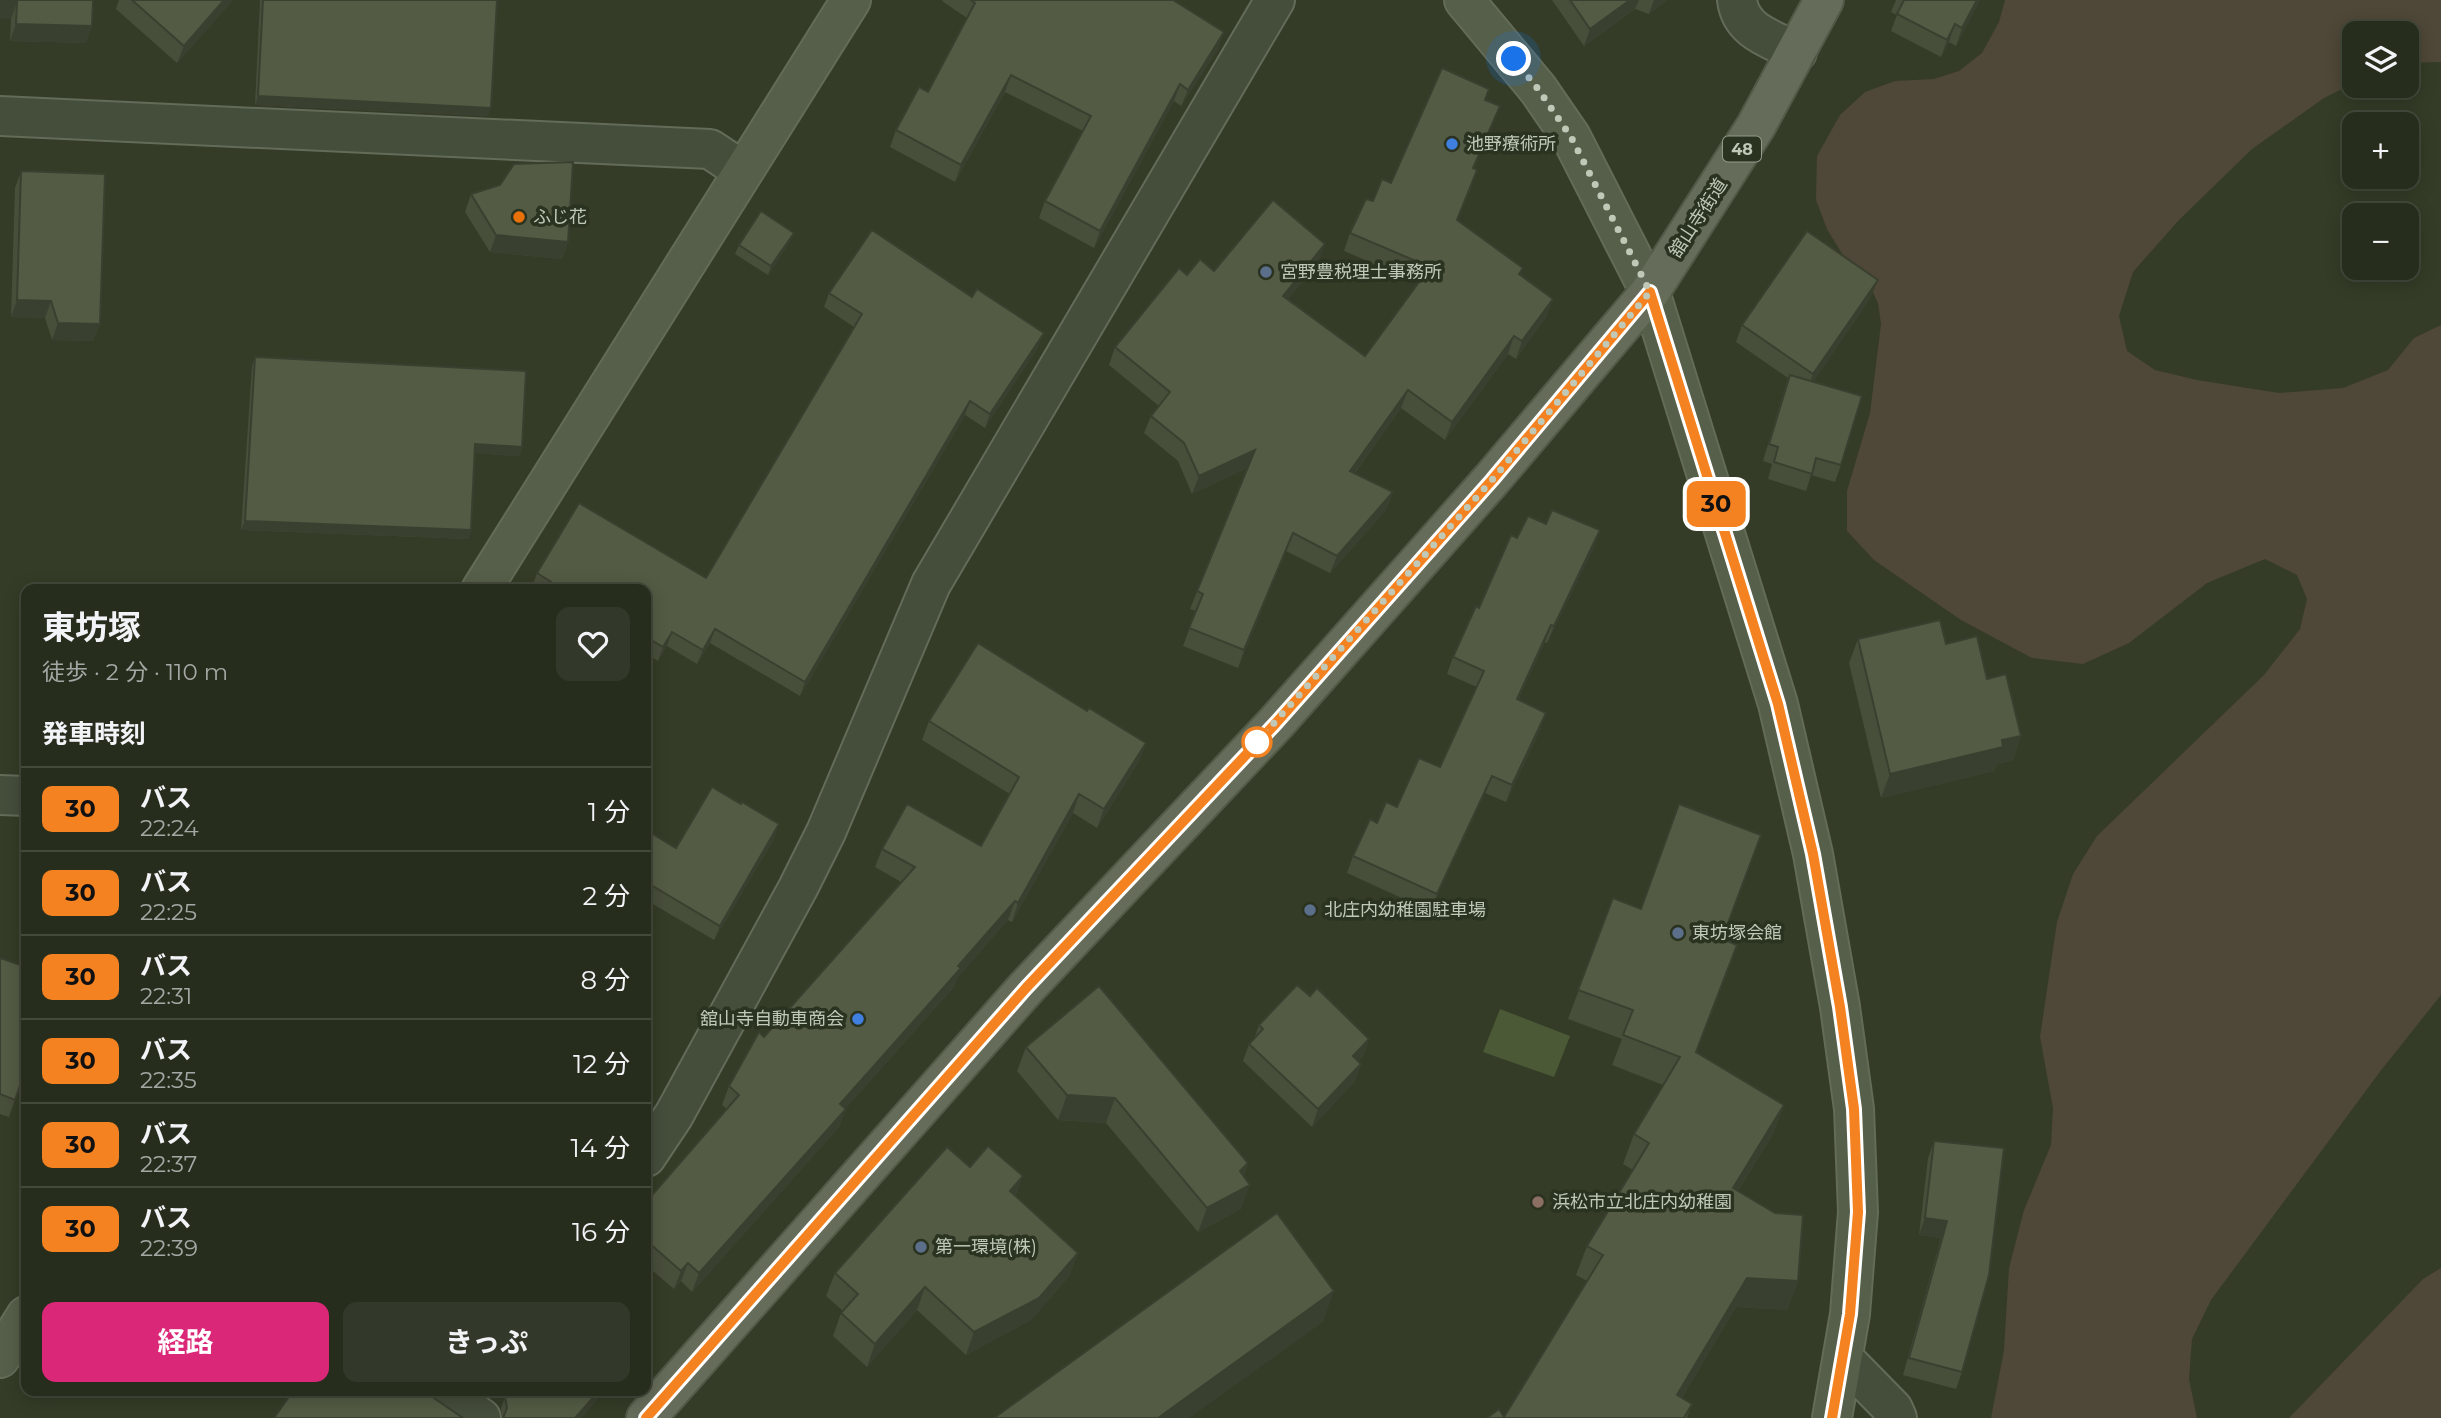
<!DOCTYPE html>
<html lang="ja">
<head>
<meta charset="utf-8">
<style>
  :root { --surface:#272d1d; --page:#33392a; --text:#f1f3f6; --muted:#a4a8a4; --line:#43493b; --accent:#db2777 }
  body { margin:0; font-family:Montserrat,"Noto Sans JP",sans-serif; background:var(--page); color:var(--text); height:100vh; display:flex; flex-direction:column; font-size:26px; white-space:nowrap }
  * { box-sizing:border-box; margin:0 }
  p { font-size:23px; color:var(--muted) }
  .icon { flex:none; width:38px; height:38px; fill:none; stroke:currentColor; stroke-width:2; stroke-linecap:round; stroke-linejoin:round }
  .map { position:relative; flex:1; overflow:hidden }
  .side { position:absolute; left:21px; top:584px; width:630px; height:812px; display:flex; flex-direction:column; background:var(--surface); border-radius:14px; box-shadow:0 4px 18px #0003,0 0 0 2px var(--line) }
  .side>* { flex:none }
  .badge { padding:0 14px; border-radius:10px; font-size:24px; line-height:46px }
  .fabs { position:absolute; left:2342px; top:21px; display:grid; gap:14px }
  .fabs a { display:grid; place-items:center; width:77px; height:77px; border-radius:14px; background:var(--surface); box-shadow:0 4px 18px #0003,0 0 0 2px var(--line); font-size:35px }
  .you { position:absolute; width:35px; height:35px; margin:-18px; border:5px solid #fff; border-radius:50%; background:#1a73e8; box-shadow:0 0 0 10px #1a73e833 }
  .map>.badge { position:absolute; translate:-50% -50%; box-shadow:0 0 0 4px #fff }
  h2 { padding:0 21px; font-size:26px; line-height:63px }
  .round { display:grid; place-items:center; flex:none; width:74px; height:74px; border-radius:14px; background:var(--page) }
  .head { display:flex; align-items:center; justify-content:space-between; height:119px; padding:0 21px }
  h1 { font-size:33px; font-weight:700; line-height:52px }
  .action { display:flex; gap:14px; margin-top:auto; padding:14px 21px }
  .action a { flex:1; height:80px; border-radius:14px; background:var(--accent); color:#fff; font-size:28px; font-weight:700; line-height:80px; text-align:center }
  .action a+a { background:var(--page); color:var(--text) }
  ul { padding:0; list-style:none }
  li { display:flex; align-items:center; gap:21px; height:84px; padding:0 21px; border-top:2px solid var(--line) }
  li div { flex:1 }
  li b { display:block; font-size:26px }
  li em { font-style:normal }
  li .badge { min-width:77px; font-weight:700; text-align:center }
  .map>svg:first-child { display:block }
  .green { fill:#4f4737 }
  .water { fill:#4b5936 }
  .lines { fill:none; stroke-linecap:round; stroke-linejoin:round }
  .street-casing { stroke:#636b59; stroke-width:42 }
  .secondary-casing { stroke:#636b59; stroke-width:42 }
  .primary-casing { stroke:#515947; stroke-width:42 }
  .street { stroke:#454d3b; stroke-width:38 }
  .secondary { stroke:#565f49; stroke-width:38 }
  .primary { stroke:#656c59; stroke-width:38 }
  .wall { fill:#474e3a }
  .shaded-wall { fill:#3a4030 }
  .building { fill:#535b44; stroke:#3a4030; stroke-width:2 }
  .line-casing { stroke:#fff; stroke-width:16 }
  .line { stroke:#f58220; stroke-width:10 }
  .walk { stroke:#c0c8b7; stroke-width:7; stroke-dasharray:0 12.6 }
  .shop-dot { fill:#3f7fe0; stroke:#2a3220; stroke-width:2.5 }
  .food-dot { fill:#e8710a; stroke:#2a3220; stroke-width:2.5 }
  .service-dot { fill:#5c6f8a; stroke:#2a3220; stroke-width:2.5 }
  .stop-dot { fill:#fff; stroke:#f58220; stroke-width:3.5 }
  .education-dot { fill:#8d6e63; stroke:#2a3220; stroke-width:2.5 }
  .labels { text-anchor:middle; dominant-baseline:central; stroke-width:7; stroke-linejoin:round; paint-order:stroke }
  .shield { fill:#2a3220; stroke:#939b8a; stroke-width:2 }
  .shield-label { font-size:16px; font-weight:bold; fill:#c0c8b7 }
  .poi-label { font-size:18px; fill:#c0c8b7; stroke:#2a3220; text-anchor:start }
  .street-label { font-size:18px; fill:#c0c8b7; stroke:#2a3220 }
</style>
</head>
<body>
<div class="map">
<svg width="2441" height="1418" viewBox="0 0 2441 1418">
  <rect width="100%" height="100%" fill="#343c27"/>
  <g class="green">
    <polygon points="2005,0 2441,0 2441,62 2406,63 2406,33 2354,33 2354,83 2324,98 2252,149 2178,221 2133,272 2119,316 2127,351 2155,370 2197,380 2279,393 2343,388 2388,370 2414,338 2441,325 2441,995 2379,1073 2211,1300 2192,1339 2189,1379 2197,1418 1991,1418 2004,1350 2009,1268 2024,1210 2051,1145 2053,1108 2040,1037 2057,922 2073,874 2097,836 2264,675 2300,629 2307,599 2297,575 2265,559 2207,583 2129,643 2083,664 2032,658 1961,620 1874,560 1847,531 1847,491 1870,413 1881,324 1878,303 1867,280 1844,257 1827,229 1816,200 1817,156 1840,115 1865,92 1895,81 1934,79 1959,71 1982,53 1999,22"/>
    <polygon points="2441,1268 2441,1418 2289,1418 2423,1279"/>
  </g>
  <polygon class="water" points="1500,1009 1570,1036 1554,1077 1483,1052"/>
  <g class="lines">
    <defs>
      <g id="street">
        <path d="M1737,0C1741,32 1772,39 1797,52"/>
        <polyline points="0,116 710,149 743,171"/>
        <polyline points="0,795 26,796"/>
        <polyline points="646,1157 674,1115 798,888 826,832 931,584 1275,0"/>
        <polyline points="1843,1358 1893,1409 1897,1418"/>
        <polyline points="443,1391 481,1418"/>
      </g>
      <g id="secondary">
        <polyline points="1464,0 1538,89 1571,137 1650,292 1778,704 1813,854 1840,1007 1854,1109 1858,1212 1850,1314 1832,1418"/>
        <polyline points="481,590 851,0"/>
        <polyline points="0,1358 26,1316"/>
      </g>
      <polyline id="primary" points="646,1418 1026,988 1276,723 1492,479 1650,292 1756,126 1824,0"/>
    </defs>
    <use href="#street" class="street-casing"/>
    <use href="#secondary" class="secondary-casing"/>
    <use href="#primary" class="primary-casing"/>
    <use href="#street" class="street"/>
    <use href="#secondary" class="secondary"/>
    <use href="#primary" class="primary"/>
  </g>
  <g class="wall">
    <polygon points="0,0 93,0 92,26 85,43 10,41 11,19"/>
    <polygon points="119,0 233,0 177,63 116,9"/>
    <polygon points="260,0 497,0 488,116 255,105"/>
    <polygon points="943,0 1173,0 1218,49 1181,106 1174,101 1094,248 1039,218 1045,201 1083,131 1005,92 955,182 890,147 896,130 928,92 967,18 942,1"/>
    <polygon points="1552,0 1667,0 1649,14 1635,9 1584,46"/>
    <polygon points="1896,0 1980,0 1956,46 1949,42 1941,57 1891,31 1897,15 1891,12"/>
    <polygon points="1485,100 1493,124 1474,168 1471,188 1457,220 1520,276 1553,299 1546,317 1516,359 1508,354 1445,440 1401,408 1355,473 1393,492 1386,510 1330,573 1286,551 1238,668 1183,646 1196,611 1190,609 1247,468 1192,494 1178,461 1144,433 1151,416 1159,406 1109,365 1115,347 1187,275 1214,271 1319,261 1288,299 1365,356 1419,283 1344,251 1350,233 1373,201 1391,183"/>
    <polygon points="21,171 100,324 93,341 52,340 45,318 11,317 15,188"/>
    <polygon points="471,194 568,242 562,259 490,252 465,212"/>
    <polygon points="794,233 790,241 768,275 735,254 739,245"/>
    <polygon points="829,293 1038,347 985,428 965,415 800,696 710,643 697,664 667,646 658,661 646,654 646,590 536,590 532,587 537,573 706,578 854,327 824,307"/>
    <polygon points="1871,297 1813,382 1841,465 1835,482 1811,475 1806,491 1768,479 1772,464 1763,461 1788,378 1736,342 1742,325"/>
    <polygon points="255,357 522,447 519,456 475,453 471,530 468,539 241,530 252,366"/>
    <polygon points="1546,524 1594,547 1547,643 1545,642 1518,700 1546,713 1540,730 1506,802 1485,793 1430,911 1347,873 1353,856 1377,823 1397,807 1440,767 1477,687 1447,674 1453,657 1517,538"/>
    <polygon points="1858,639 1946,644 1987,679 2021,736 2013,760 1997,764 1994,771 1881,798 1849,663"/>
    <polygon points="1087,711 1146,743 1139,761 1097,828 1073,813 1012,922 1008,920 957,978 954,987 845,1109 839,1127 692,1292 681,1281 674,1289 646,1265 646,1202 727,1109 722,1105 729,1086 764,1037 901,882 875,867 882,849 981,846 1010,794 922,740 929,721"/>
    <polygon points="646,830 676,848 774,839 714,940 646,900"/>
    <polygon points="1613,898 1723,940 1697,1053 1784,1105 1773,1134 1738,1191 1798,1281 1787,1310 1736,1307 1682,1398 1692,1404 1687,1418 1487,1418 1504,1417 1587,1281 1576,1275 1587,1246 1633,1170 1623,1164 1634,1134 1663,1085 1612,1065 1622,1039 1568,1019"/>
    <polygon points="0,958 26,1068 9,1117 0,1114"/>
    <polygon points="1310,996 1369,1039 1363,1056 1358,1061 1361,1064 1355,1081 1312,1127 1243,1061 1249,1044 1254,1039 1259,1025"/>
    <polygon points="1026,1047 1248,1163 1244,1175 1241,1209 1198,1232 1106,1123 1058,1120 1017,1071"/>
    <polygon points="1934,1141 1989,1275 1962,1372 1956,1389 1903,1375 1941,1238 1919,1235 1928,1158"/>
    <polygon points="970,1167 1015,1197 1070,1275 1031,1320 966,1355 917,1310 867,1367 833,1336 841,1313 843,1311 826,1296 835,1273"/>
    <polygon points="604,1391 581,1418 502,1418 501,1408 505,1397"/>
  </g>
  <g class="shaded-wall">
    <polygon points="224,0 233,0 177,63 184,46"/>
    <polygon points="1630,0 1639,0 1635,9 1584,46 1590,29"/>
    <polygon points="1654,0 1667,0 1649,14"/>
    <polygon points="1977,0 1980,0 1956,46 1962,28"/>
    <polygon points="0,1 17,2 11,19 0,18"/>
    <polygon points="16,24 92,26 85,43 10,41"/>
    <polygon points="1955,24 1949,42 1941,57 1947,40"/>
    <polygon points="1224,32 1218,49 1181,106 1188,90"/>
    <polygon points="1011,75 1005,92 955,182 961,165"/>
    <polygon points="1180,84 1174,101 1094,248 1100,231"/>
    <polygon points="258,96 491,108 488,116 255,105"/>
    <polygon points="1500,106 1493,124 1466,186 1473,168"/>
    <polygon points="794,233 790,241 768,275 771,266"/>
    <polygon points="496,235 568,242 562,259 490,252"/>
    <polygon points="1325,244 1319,261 1276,314 1283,296"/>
    <polygon points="1878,280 1871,297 1807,391 1813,374"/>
    <polygon points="1553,299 1546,317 1516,359 1522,341"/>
    <polygon points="17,300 51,301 45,318 11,317"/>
    <polygon points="58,323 100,324 93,341 52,340"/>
    <polygon points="1044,333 1038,347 985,428 990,414"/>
    <polygon points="1514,336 1508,354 1445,440 1452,422"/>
    <polygon points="1408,390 1401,408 1344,488 1350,471"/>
    <polygon points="970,401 965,415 800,696 805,682"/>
    <polygon points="475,444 522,447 519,456 472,453"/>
    <polygon points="1255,450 1249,467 1192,494 1199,476"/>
    <polygon points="1393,492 1386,510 1330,573 1337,556"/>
    <polygon points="245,521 471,530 468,539 241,530"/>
    <polygon points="1600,530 1594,547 1547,643 1554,626"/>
    <polygon points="1293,533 1286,551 1238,668 1244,650"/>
    <polygon points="1551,625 1545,642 1510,716 1517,699"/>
    <polygon points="715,629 710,643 697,664 703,650"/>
    <polygon points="672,632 667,646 658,661 663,647"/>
    <polygon points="1546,713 1540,730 1506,802 1512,785"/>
    <polygon points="2021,736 2013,760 1997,764 1994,771 1881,798 1890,774 2002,740"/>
    <polygon points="1146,743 1139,761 1097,828 1104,809"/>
    <polygon points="1492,776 1485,793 1430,911 1437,894"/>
    <polygon points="1079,794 1073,813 1012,922 1018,903"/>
    <polygon points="779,824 774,839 714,940 720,926"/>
    <polygon points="1015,901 1008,920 957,978 954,987 845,1109 839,1127 692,1292 699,1273 840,1104"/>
    <polygon points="1369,1039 1363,1056 1347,1073 1353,1056"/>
    <polygon points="1361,1064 1355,1081 1312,1127 1318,1109"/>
    <polygon points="1067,1095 1115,1098 1106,1123 1058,1120"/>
    <polygon points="1784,1105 1773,1134 1722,1217 1733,1188"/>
    <polygon points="1248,1163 1239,1187 1250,1185 1241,1209 1198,1232 1207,1208"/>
    <polygon points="1023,1176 1015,1199 1010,1191"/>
    <polygon points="1925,1218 1947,1221 1941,1238 1919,1235"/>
    <polygon points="1078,1253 1070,1275 1031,1320 966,1355 974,1332"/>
    <polygon points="688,1263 681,1281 674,1289 681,1271"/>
    <polygon points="1747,1278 1798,1281 1787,1310 1736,1307 1670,1418 1677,1395"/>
    <polygon points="925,1287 917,1310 867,1367 875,1344"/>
    <polygon points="1334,1291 1323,1322 1189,1418 1158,1418"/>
    <polygon points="599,1391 604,1391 581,1418 575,1418"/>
  </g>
  <g class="building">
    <polygon points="0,0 93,0 92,26 16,24 17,2 0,1"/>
    <polygon points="132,0 224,0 184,46"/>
    <polygon points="263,0 497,0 491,108 258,96"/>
    <polygon points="971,0 1173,0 1224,32 1188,90 1180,84 1100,231 1045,201 1091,116 1011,75 961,165 896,130 919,87 928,92 975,3"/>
    <polygon points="1570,0 1630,0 1590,29"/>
    <polygon points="1904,0 1977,0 1962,28 1955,24 1947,40 1897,14"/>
    <polygon points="1442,68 1489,89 1485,100 1500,106 1473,168 1477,170 1457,220 1523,268 1519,274 1553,299 1522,341 1514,336 1452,422 1408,390 1350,471 1393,492 1337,556 1293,533 1244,650 1189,628 1203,594 1197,591 1255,450 1199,476 1184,443 1151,416 1170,392 1115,347 1179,268 1187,275 1200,259 1214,271 1273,200 1325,244 1283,296 1365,356 1430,267 1350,233 1366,199 1373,201 1382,179 1391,183"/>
    <polygon points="573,162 568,242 496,235 471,194 500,185 514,164"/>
    <polygon points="21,171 105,174 100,324 58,323 51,301 17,300"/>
    <polygon points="761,211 794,233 771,266 739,245"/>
    <polygon points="872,230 972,297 977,289 1044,333 990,414 970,401 805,682 715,629 703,650 672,632 663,647 646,637 646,590 564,590 537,573 579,503 706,578 862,314 829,293"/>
    <polygon points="1807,231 1878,280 1813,374 1742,325"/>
    <polygon points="255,357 526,371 522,447 475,444 471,530 245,521"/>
    <polygon points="1790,375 1862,396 1841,465 1816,458 1812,474 1774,462 1778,447 1769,444"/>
    <polygon points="1552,510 1600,530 1554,626 1551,625 1517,699 1546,713 1512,785 1492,776 1437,894 1353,856 1370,819 1377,823 1386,802 1397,807 1419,758 1440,767 1484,671 1453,657 1476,606 1479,608 1511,535 1517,538 1528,516 1546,524"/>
    <polygon points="157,588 190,590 157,590"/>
    <polygon points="1940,620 1946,644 1977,636 1987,679 2006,674 2021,736 2002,740 2003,747 1890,774 1858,639"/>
    <polygon points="978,643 1087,711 1089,708 1146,743 1104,809 1079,794 1018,903 1015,901 958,966 961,968 840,1104 846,1109 699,1273 688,1263 681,1271 649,1243 646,1247 646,1202 739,1095 729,1086 759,1032 764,1037 915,867 882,849 907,804 981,846 1019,777 929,721"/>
    <polygon points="712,787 741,804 742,802 779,824 720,926 646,882 646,830 676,848"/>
    <polygon points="1679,804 1761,835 1722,939 1737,945 1696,1052 1784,1105 1733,1188 1775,1213 1803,1215 1798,1281 1747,1278 1677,1395 1692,1404 1684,1418 1487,1418 1499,1409 1504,1417 1603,1255 1587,1246 1649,1143 1634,1134 1680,1057 1623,1035 1633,1010 1578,990 1613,898 1641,909"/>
    <polygon points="0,958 26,967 26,1068 15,1100 0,1094"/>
    <polygon points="1297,985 1310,996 1317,988 1369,1039 1353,1056 1361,1064 1318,1109 1249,1044 1263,1029 1259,1025"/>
    <polygon points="1099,986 1248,1163 1240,1171 1250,1185 1207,1208 1115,1098 1067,1095 1026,1047"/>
    <polygon points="1934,1141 2004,1148 1989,1275 1962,1372 1909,1358 1947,1221 1925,1218"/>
    <polygon points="988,1146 1023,1176 1010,1191 1078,1253 1039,1298 974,1332 925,1287 875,1344 841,1313 858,1294 835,1273 947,1147 970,1167"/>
    <polygon points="1277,1213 1334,1291 1158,1418 994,1418"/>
    <polygon points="293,1391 430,1391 434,1398 463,1418 274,1418"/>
    <polygon points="510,1391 599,1391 575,1418 503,1418 507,1408 505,1397"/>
  </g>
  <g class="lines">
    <defs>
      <polyline id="line" points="646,1418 1026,988 1276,723 1492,480 1650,292 1778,704 1813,854 1840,1007 1854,1109 1858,1212 1850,1314 1832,1418"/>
    </defs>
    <use href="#line" class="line-casing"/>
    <use href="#line" class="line"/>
    <polyline class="walk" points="1257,742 1492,480 1650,292 1571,137 1538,89 1514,59"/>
  </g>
  <g class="shop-dot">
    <circle cx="1452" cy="144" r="7"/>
    <circle cx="858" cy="1019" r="7"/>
  </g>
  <circle class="food-dot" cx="519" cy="217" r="7"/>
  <g class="service-dot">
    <circle cx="1266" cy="272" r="7"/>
    <circle cx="1310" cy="910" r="7"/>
    <circle cx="1678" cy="933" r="7"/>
    <circle cx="921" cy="1247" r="7"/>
  </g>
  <circle class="stop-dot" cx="1257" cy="742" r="14"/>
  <circle class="education-dot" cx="1538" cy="1202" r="7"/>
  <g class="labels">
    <rect class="shield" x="1723" y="136.5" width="38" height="25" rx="5"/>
    <g class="shield-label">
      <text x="1742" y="149">48</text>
    </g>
    <g class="poi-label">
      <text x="1466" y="144">池野療術所</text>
      <text x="533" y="217">ふじ花</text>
      <text x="1280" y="272">宮野豊税理士事務所</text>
      <text x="1324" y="910">北庄内幼稚園駐車場</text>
      <text x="1692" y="933">東坊塚会館</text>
      <text x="844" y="1019" text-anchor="end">舘山寺自動車商会</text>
      <text x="1552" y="1202">浜松市立北庄内幼稚園</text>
      <text x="935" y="1247">第一環境(株)</text>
    </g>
    <g class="street-label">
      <text transform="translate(1698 218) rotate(-57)">舘山寺街道</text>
    </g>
  </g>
</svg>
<div class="fabs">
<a><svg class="icon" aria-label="layers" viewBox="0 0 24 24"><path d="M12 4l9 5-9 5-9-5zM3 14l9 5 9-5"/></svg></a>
<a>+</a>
<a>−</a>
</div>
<div class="you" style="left:1514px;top:59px"></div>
<b class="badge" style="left:1716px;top:504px;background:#f58220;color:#111">30</b>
<section class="side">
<div class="head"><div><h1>東坊塚</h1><p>徒歩 · 2 分 · 110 m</p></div><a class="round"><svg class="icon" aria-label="heart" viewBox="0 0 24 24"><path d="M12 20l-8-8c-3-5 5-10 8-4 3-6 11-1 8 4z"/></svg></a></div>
<h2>発車時刻</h2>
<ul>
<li><span class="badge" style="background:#f58220;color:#111">30</span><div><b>バス</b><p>22:24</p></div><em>1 分</em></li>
<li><span class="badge" style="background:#f58220;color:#111">30</span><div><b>バス</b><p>22:25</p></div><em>2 分</em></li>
<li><span class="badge" style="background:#f58220;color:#111">30</span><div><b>バス</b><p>22:31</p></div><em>8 分</em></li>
<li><span class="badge" style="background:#f58220;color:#111">30</span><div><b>バス</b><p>22:35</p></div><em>12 分</em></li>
<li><span class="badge" style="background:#f58220;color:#111">30</span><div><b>バス</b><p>22:37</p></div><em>14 分</em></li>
<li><span class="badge" style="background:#f58220;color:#111">30</span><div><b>バス</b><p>22:39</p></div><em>16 分</em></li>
</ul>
<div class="action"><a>経路</a><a>きっぷ</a></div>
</section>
</div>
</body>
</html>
